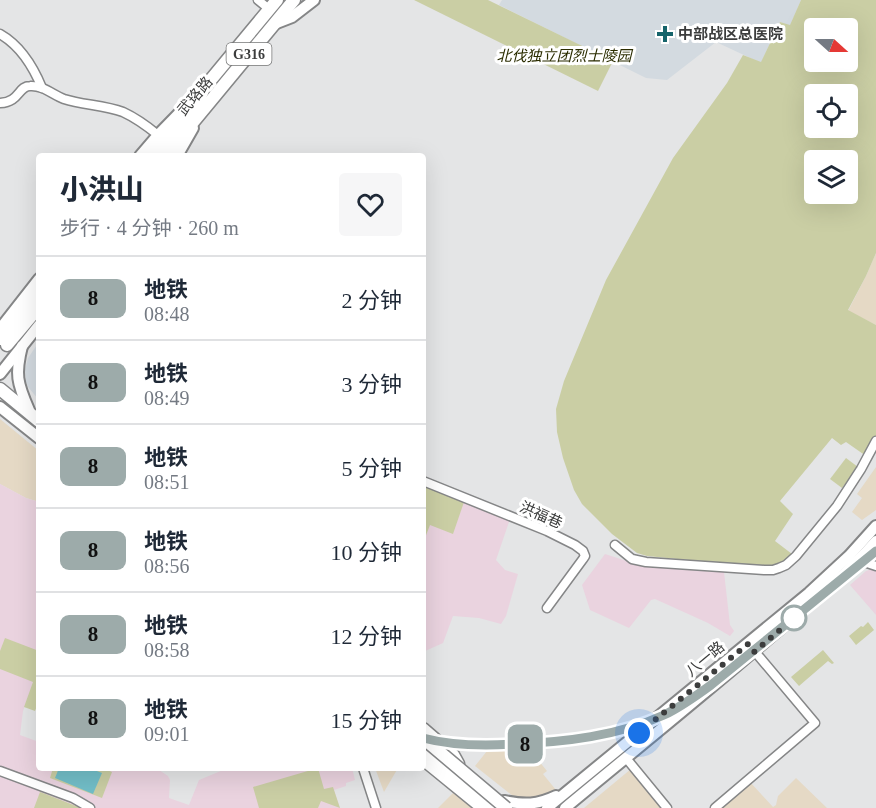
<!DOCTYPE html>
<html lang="zh">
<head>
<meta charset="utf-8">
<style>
  :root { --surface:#fff; --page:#f6f6f7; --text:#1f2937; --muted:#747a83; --line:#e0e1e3 }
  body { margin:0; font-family:"Times New Roman","Noto Sans SC",serif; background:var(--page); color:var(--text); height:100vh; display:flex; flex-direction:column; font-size:22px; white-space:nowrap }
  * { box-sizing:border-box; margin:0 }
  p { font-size:20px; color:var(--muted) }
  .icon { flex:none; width:33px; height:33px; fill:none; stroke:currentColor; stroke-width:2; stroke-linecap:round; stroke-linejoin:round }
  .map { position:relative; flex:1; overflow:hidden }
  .sheet { position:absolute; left:36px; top:153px; width:390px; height:618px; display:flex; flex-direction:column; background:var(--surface); border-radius:6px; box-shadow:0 6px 24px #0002 }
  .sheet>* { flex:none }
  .badge { padding:0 12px; border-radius:9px; font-size:21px; line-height:39px }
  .needle { width:39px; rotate:111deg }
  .buttons { position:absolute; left:804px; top:18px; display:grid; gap:12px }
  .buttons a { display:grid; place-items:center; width:54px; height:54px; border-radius:6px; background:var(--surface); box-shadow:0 6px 24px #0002; font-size:30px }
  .you { position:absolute; width:30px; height:30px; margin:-15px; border:4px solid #fff; border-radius:50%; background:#1a73e8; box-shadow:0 0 0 9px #1a73e833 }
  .map>.badge { position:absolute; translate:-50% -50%; box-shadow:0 0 0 3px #fff }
  .round { display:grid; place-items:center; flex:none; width:63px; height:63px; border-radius:6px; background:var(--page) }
  .overview { display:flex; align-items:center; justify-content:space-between; height:102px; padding:0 24px }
  h1 { font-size:28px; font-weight:800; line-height:45px }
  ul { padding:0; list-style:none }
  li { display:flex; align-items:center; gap:18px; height:84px; padding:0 24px; border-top:2px solid var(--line) }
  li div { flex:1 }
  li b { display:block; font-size:22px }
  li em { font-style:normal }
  li .badge { min-width:66px; font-weight:700; text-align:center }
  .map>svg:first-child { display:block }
  .commercial { fill:#e5d9c5 }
  .built { fill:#d3dae0 }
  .education { fill:#ead3df }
  .green { fill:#cacea4; fill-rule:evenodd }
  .water { fill:#72bec8 }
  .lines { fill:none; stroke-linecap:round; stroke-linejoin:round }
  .minor-casing { stroke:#858687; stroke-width:11 }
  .major-casing { stroke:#858687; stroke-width:14 }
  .highway-casing { stroke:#858687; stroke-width:15 }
  .minor { stroke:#fff; stroke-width:8 }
  .major { stroke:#fff; stroke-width:10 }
  .highway { stroke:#fff; stroke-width:12 }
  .highway-bridge-casing { stroke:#858687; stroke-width:15; stroke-linecap:butt }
  .highway-bridge { stroke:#fff; stroke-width:12 }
  .line-casing { stroke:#fff; stroke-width:14 }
  .line { stroke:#9dabaa; stroke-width:9 }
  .walk { stroke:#3c3d3d; stroke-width:6; stroke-dasharray:0 10.8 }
  .poi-dot { fill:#16646b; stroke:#fff; stroke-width:2 }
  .stop-dot { fill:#fff; stroke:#9dabaa; stroke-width:3 }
  .labels { text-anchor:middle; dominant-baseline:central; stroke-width:6; stroke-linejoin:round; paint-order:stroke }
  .shield { fill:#fff; stroke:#767777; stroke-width:1.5 }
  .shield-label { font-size:14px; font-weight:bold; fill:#3c3d3d }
  .poi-label { font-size:15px; font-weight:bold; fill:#3c3d3d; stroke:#fff; text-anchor:start }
  .park-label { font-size:15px; font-style:italic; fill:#2b2d00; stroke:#fff }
  .street-label { font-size:15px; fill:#3c3d3d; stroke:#fff }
</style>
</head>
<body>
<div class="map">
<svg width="876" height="808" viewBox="0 0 876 808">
  <rect width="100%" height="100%" fill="#e4e5e6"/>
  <g class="commercial">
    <polygon points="876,253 876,325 848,311 866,276"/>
    <polygon points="0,419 39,451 39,492 36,501 26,498 0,484"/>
    <polygon points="876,467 876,510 862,520 852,512 862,498 857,494"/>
    <polygon points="525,744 547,771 543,774 556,790 543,798 526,799 513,796 475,766 491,746"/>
    <polygon points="375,768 398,768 384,792"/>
    <polygon points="631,769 664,808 584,808"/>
    <polygon points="796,778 827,808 720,808 750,782 773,807 776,805 778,796"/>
    <polygon points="453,793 473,808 438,808"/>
  </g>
  <g class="built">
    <polygon points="502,0 801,0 790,26 780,22 761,63 716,42 667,80 646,78 499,5"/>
    <polygon points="39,342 39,400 28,387 26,382 25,370 28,358"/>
  </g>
  <g class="education">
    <polygon points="0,484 26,498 36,501 39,492 39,667 23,711 20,735 39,742 39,768 156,768 168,776 170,780 169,798 189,805 199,780 228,768 352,768 355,780 346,783 346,786 334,790 340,808 0,808"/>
    <polygon points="423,485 510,519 496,560 505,570 518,574 506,616 501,624 479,618 453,616 443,643 423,652"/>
    <polygon points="605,554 636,564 724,572 730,625 734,631 730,636 708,623 655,599 651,600 629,628 590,610 582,585"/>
    <polygon points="872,569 876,569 876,615 850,585 866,571"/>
  </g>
  <g class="green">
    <polygon points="414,0 488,0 613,61 598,91"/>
    <path d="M801,0H876V253L866,276L848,310L876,325V436L866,456L846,442L841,445L832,438L780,501L793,514L775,541L792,554L781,563L769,566L719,563L647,556L637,553L612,534L582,504L574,490L563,458L557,432L556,409L564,381L606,280L673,158L727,83L743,55L761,62L780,22L790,25ZM814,28H848V62H814ZM814,94H848V128H814ZM814,160H848V194H814Z"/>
    <polygon points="846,458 858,467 842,488 830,479"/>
    <polygon points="423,485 464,502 453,534 430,525 423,543"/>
    <polygon points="868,622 874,630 856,645 849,636 861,626 863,627"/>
    <polygon points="5,638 39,651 39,701 35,711 24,707 33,682 0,669 0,651"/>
    <polygon points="823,650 834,663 832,664 828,661 799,686 791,677"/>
    <polygon points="53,768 102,768 112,772 102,798 50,778"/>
    <polygon points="318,768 324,789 333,787 340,808 321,801 318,808 259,808 253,787"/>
    <polygon points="40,792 43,793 81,808 34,808"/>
  </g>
  <polygon class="water" points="59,768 89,768 102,773 93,794 55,778"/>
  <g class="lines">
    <defs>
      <g id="minor">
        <polyline points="258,0 269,9"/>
        <path d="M0,34C21,46 33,66 42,88"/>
        <path d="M0,103C20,102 18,86 30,86C43,85 53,95 64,99C83,105 104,105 123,112C136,118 147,126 158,135"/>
        <polyline points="423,481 547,531 575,545 583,551 585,556 583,559 547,608"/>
        <polyline points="615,545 632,559 646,562 764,570 773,570 779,568 786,565 796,556 837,506 861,469 876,441"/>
        <polyline points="858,560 876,566"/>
        <polyline points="626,758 667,808"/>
        <polyline points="363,768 376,808"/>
        <polyline points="0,771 73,798 90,808"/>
        <polyline points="715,808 815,723 751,647"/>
      </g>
      <g id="major">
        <polyline points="274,24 292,17 314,0"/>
        <polyline points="140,156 158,135 195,97"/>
        <polyline points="177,156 193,128"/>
        <polyline points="0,329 39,279"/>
        <path d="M22,346C15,374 17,383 29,410"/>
        <polyline points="0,374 39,325"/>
        <polyline points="0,407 39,438"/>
        <path d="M504,801C525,805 537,805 556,796"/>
        <polyline points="547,808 809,593 849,556 876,526"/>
        <path d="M565,808C635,750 706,693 775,633C810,604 846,575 876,541"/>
      </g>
      <g id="highway">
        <polyline points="152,156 198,101 204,88 277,0"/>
        <polyline points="165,156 294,0"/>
        <polyline points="1,339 39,293"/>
        <polyline points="7,345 39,307"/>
        <polyline points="0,389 39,421"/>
        <polyline points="423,729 453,755 458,764"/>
        <polyline points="423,746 496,808"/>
        <polyline points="423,759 483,808"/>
      </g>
    </defs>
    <use href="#minor" class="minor-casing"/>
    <use href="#major" class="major-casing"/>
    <use href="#highway" class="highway-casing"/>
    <use href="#minor" class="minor"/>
    <use href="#major" class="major"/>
    <use href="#highway" class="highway"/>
    <defs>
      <polyline id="highway-bridge" points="423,738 506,808"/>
    </defs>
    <use href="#highway-bridge" class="highway-bridge-casing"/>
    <use href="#highway-bridge" class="highway-bridge"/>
  </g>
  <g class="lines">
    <defs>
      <path id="line" d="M423,738C453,746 484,746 515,744C565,742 618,736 664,715C681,707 696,696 711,685L876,551"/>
    </defs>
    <use href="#line" class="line-casing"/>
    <use href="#line" class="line"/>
    <polyline class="walk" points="639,733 748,644 754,652 800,613 794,618"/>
  </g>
  <path class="poi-dot" d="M662 25h6v6h6v6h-6v6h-6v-6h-6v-6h6z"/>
  <circle class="stop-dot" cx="794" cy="618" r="12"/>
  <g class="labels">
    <rect class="shield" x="226.5" y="43" width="45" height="22" rx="4.5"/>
    <g class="shield-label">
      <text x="249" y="54">G316</text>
    </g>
    <g class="poi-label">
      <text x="678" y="34">中部战区总医院</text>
    </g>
    <g class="park-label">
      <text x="564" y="56">北伐独立团烈士陵园</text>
    </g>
    <g class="street-label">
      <text transform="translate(195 96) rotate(-50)">武珞路</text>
      <text transform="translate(541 515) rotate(24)">洪福巷</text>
      <text transform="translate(705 659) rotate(-40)">八一路</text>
    </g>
  </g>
</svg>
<div class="buttons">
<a><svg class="needle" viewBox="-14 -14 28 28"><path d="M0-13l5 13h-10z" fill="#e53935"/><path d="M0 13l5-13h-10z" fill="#747a83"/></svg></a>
<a><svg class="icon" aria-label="locate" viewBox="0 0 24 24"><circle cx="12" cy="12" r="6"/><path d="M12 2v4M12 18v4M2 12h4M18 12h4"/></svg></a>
<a><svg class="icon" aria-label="layers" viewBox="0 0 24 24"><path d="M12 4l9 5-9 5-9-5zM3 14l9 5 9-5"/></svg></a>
</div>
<div class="you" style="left:639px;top:733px"></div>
<b class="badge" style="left:525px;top:744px;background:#9dabaa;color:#111">8</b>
<section class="sheet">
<div class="overview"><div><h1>小洪山</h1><p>步行 · 4 分钟 · 260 m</p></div><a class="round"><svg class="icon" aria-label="heart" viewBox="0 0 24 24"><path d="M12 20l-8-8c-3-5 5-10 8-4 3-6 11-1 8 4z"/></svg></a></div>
<ul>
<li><span class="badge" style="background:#9dabaa;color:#111">8</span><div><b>地铁</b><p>08:48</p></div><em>2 分钟</em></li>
<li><span class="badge" style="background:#9dabaa;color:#111">8</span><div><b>地铁</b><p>08:49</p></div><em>3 分钟</em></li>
<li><span class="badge" style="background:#9dabaa;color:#111">8</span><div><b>地铁</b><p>08:51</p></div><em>5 分钟</em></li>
<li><span class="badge" style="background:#9dabaa;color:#111">8</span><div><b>地铁</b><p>08:56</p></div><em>10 分钟</em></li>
<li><span class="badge" style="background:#9dabaa;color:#111">8</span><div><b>地铁</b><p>08:58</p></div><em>12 分钟</em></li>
<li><span class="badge" style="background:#9dabaa;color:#111">8</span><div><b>地铁</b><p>09:01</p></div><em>15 分钟</em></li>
</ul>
</section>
</div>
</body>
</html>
